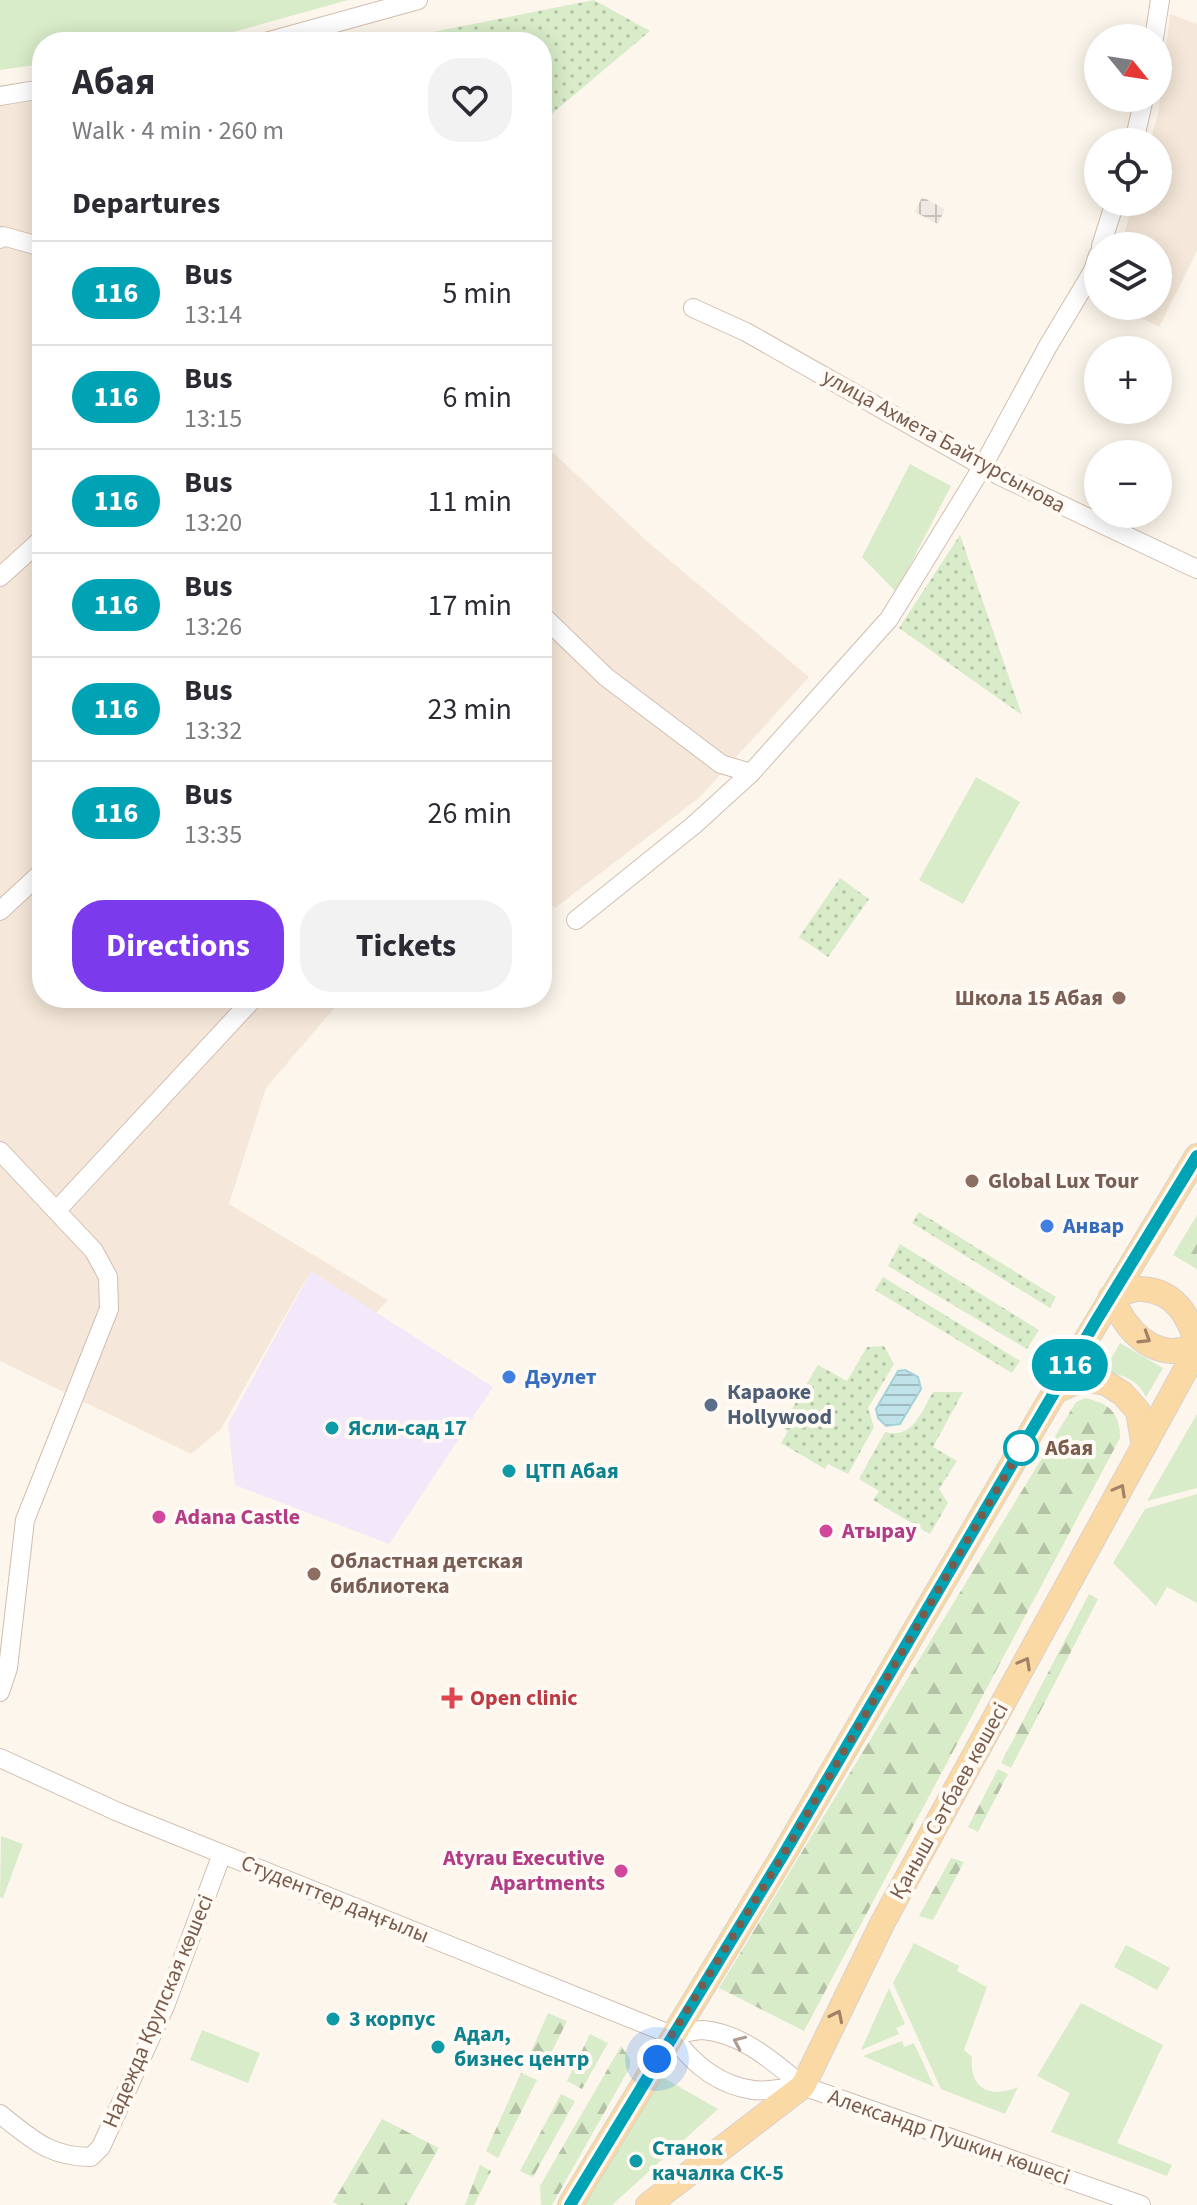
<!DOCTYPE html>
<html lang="en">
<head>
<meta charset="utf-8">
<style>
  :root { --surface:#fff; --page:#f2f2f3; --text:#2b2b33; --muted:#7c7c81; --line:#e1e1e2; --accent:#7c3aed }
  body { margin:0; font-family:"Source Sans 3",sans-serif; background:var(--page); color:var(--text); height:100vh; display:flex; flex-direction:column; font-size:30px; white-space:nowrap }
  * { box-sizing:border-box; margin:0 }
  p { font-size:26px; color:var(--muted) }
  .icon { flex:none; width:44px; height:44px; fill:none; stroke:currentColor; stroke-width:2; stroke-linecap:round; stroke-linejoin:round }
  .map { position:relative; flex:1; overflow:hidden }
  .sheet { position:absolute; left:32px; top:32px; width:520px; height:976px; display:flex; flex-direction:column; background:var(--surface); border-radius:32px; box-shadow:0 4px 20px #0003 }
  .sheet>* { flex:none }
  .badge { padding:0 16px; border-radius:26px; font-size:28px; line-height:52px }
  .needle { width:52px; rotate:120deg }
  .fabs { position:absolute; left:1084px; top:24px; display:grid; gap:16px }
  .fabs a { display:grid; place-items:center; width:88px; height:88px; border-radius:50%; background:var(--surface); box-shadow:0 4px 20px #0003; font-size:40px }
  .you { position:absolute; width:40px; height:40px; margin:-20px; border:6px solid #fff; border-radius:50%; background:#1a73e8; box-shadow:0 0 0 12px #1a73e833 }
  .map>.badge { position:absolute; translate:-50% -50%; box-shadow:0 0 0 4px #fff }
  h2 { padding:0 40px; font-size:30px; line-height:72px }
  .round { display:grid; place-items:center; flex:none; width:84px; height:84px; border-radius:32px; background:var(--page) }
  .summary { display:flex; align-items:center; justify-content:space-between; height:136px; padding:0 40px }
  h1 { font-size:38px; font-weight:700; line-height:60px }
  .primary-button { display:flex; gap:16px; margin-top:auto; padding:16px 40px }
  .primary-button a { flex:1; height:92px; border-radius:32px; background:var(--accent); color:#fff; font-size:32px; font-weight:700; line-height:92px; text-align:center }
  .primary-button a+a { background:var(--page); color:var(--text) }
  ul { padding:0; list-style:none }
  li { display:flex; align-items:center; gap:24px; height:104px; padding:0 40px; border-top:2px solid var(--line) }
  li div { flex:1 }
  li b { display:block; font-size:30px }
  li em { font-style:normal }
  li .badge { min-width:88px; font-weight:700; text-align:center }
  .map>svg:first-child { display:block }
  .residential { fill:#f5e8da }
  .industrial { fill:url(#industrial-grid) }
  .education { fill:#f3e8fa }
  .grass { fill:#d8ecc9 }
  .forest { fill:url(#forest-firs) }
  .park { fill:url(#park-dots) }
  .water { fill:url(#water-rules); stroke:#a5d3da; stroke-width:2 }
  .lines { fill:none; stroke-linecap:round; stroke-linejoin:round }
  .minor-casing { stroke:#d1beb0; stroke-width:20 }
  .major-casing { stroke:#dad1cd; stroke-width:26 }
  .minor { stroke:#fff; stroke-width:18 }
  .major { stroke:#fbd9a5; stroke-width:24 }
  .oneway { stroke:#a18267 }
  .oneway2 { stroke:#af9d94 }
  .line-casing { stroke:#fff; stroke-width:18 }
  .line { stroke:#00a3b4; stroke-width:12 }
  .walk { stroke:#7a5c4d; stroke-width:8; stroke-dasharray:0 14.4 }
  .education-dot { fill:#8d6e63; stroke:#fffaf3; stroke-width:3 }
  .shop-dot { fill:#3f7fe0; stroke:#fffaf3; stroke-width:3 }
  .service-dot { fill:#5c6f8a; stroke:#fffaf3; stroke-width:3 }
  .culture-dot { fill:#0f9aa8; stroke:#fffaf3; stroke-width:3 }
  .stop-dot { fill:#fff; stroke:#00a3b4; stroke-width:4 }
  .hotel-dot { fill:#d1479c; stroke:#fffaf3; stroke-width:3 }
  .health-dot { fill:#e0444e; stroke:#fffaf3; stroke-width:3 }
  .labels { text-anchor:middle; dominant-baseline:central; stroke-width:8; stroke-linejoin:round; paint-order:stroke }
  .street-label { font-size:22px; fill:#7a5c4d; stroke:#fffaf3 }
  .education-label { font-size:22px; font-weight:bold; fill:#785e54; stroke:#fffaf3; text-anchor:start }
  .shop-label { font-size:22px; font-weight:bold; fill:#366cbe; stroke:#fffaf3; text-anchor:start }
  .service-label { font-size:22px; font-weight:bold; fill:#4e5e75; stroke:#fffaf3; text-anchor:start }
  .culture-label { font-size:22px; font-weight:bold; fill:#0d838f; stroke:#fffaf3; text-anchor:start }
  .stop-label { font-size:22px; font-weight:bold; fill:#7a5c4d; stroke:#fffaf3; text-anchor:start }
  .hotel-label { font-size:22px; font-weight:bold; fill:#b23c85; stroke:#fffaf3; text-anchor:start }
  .health-label { font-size:22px; font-weight:bold; fill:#be3a42; stroke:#fffaf3; text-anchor:start }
</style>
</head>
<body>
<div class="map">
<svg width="1197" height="2205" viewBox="0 0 1197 2205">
  <defs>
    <pattern id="industrial-grid" width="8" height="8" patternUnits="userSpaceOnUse" patternTransform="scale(2)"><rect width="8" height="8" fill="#efe9e4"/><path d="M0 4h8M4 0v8" fill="none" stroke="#c7c0bb"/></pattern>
    <pattern id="forest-firs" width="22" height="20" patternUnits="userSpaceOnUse" patternTransform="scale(2)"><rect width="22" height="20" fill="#d8ecc9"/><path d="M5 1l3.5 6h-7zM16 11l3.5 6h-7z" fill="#b4c2a5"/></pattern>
    <pattern id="park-dots" width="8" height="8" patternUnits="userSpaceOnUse" patternTransform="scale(2)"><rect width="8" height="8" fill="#d8ecc9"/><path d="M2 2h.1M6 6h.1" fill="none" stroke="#b4c2a5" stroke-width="1.8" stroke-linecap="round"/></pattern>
    <pattern id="water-rules" width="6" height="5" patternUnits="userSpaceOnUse" patternTransform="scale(2)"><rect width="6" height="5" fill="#bfe3e8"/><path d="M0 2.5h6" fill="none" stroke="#a0bbbe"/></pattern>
  </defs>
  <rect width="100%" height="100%" fill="#fdf6ec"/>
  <g class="residential">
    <polygon points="1170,14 1197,24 1197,251 1159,327 1116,306 1158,306 1158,246 1121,246 1133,202 1158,202 1158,142 1150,142 1158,114"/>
    <polygon points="42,97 42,998 343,998 266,1088 229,1204 388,1300 371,1318 307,1277 221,1429 191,1454 0,1361 0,105"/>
    <polygon points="542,442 650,544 809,677 700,797 555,908 542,896"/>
  </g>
  <polygon class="industrial" points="922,197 945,209 938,224 915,212"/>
  <polygon class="education" points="311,1271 493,1387 389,1544 235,1485 228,1424"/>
  <g class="grass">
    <polygon points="0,0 348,0 237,31 180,42 42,42 42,64 0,70"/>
    <polygon points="910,464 951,486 896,592 862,557"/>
    <polygon points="976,777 1020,802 963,904 919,880"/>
    <path d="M1120,1343L1163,1368L1146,1397C1138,1380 1122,1373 1103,1373Z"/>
    <polygon points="1197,1414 1197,1488 1147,1501"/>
    <polygon points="1197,1494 1197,1603 1167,1587 1156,1606 1113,1563 1145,1509"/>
    <polygon points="1,1836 23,1844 3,1898 0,1897"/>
    <path d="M914,1943L959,1966L957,1971L987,1987L964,2050L972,2057C969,2089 990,2099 1018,2087L1005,2114L941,2089L893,1983Z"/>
    <polygon points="1126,1945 1170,1968 1157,1990 1114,1967"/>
    <polygon points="889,1988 905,2024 896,2028 899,2034 861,2050"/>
    <polygon points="1081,2003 1163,2045 1117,2143 1172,2165 1167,2176 1051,2132 1070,2093 1037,2076"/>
    <polygon points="202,2030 260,2053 248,2083 190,2060"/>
    <polygon points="902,2041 904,2047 914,2043 934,2087 863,2056"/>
    <polygon points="662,2077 718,2109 612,2205 584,2205"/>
  </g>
  <g class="forest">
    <polygon points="1197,1215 1197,1269 1173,1255"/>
    <path d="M1085,1398C1109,1403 1120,1413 1120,1438L804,2031L719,1988L1076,1402Z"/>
    <polygon points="1089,1594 1098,1599 1011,1768 1001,1763"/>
    <polygon points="998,1769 1008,1774 978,1832 968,1827"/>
    <polygon points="951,1858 964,1862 933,1920 919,1916"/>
    <polygon points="548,2013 567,2021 544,2067 528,2059"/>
    <polygon points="590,2034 608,2043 582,2089 567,2081"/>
    <polygon points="621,2046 630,2059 630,2067 552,2205 541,2205 540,2186"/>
    <polygon points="521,2073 537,2080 498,2158 486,2151"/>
    <polygon points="561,2094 575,2101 533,2177 520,2171"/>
    <polygon points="382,2119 439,2148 407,2205 339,2205 333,2202"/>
    <polygon points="480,2165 491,2171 474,2205 465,2205"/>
  </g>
  <g class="park">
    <polygon points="594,0 650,31 542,122 542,42 382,42"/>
    <polygon points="960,535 1022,715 899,628"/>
    <polygon points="840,878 869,899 828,957 799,937"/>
    <polygon points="919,1212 1056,1297 1050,1308 912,1223"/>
    <polygon points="900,1244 1039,1330 1027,1349 888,1266"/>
    <polygon points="883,1277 1020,1361 1012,1373 875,1290"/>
    <polygon points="884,1346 894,1364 868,1408 874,1427 848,1474 828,1464 825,1469 781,1443 788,1431 781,1427 818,1365 847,1381 867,1347"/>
    <path d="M933,1392H963L933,1447L957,1461L939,1489L948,1503L930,1534L873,1500L879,1491L859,1479L885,1432C912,1440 922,1411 933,1392Z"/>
  </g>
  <polygon class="water" points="905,1370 918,1377 921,1389 900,1424 886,1426 878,1418 876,1409 898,1371"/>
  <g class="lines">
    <defs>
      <g id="minor">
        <polyline points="1154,38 1160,0"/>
        <polyline points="266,42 418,0"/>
        <polyline points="0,96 42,89"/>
        <polyline points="1134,142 1144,98"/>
        <polyline points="0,239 3,236 42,247"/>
        <polyline points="1101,246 1115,202"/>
        <polyline points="693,308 746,332 1000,476 1197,569"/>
        <polyline points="0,577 42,539"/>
        <polyline points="542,615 606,677 721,764 751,773 889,619 983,466 1048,346 1093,271 1098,255"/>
        <polyline points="0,911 42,872"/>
        <polyline points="576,920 694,825 751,773"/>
        <polyline points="0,1151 94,1251 108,1277 109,1309 25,1520 8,1668 0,1692"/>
        <polyline points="57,1210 254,998"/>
        <polyline points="0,1758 118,1812 672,2035"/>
        <path d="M803,2086C787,2087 768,2092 753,2090C718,2085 691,2062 672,2035C681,2034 694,2030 703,2030C742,2033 775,2063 803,2086L1141,2205"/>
        <path d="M0,2114C32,2139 49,2157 91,2157L101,2147L165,2006L222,1854"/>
      </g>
      <g id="major">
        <path d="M1111,1297C1120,1294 1133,1288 1142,1289C1175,1291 1189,1316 1197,1344"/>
        <path d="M1111,1297C1123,1322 1140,1348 1171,1351C1179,1351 1189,1348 1197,1347"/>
        <polyline points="1054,1392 1082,1379 1106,1383 1123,1394 1138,1411 1144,1446"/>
        <polyline points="570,2205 782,1857 1054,1393 1197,1156"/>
        <polyline points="648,2205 803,2086 883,1922 1197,1349"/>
      </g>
    </defs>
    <use href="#minor" class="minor-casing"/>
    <use href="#major" class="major-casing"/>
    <use href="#minor" class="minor"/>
    <use href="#major" class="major"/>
  </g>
  <defs><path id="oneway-chevron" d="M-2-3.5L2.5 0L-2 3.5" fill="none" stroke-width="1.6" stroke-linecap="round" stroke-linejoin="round" transform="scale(2)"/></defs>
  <g class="oneway">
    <use href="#oneway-chevron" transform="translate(1145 1338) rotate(32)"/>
    <use href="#oneway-chevron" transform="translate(1120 1490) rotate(-61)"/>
    <use href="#oneway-chevron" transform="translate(1025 1663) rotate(-61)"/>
    <use href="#oneway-chevron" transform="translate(837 2016) rotate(-64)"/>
  </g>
  <use class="oneway2" href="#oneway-chevron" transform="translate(739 2042) rotate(-156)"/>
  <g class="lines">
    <defs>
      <polyline id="line" points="570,2205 782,1857 1096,1321 1197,1156"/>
    </defs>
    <use href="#line" class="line-casing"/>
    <use href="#line" class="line"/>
    <polyline class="walk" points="657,2059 782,1857 1026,1440 1021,1448"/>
  </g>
  <g class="education-dot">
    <circle cx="1119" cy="998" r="8"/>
    <circle cx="972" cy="1181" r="8"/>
    <circle cx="314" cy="1574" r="8"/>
  </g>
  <g class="shop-dot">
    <circle cx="1047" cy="1226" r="8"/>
    <circle cx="509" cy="1377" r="8"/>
  </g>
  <circle class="service-dot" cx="711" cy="1405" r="8"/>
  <g class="culture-dot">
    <circle cx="332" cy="1428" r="8"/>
    <circle cx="509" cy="1471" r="8"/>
    <circle cx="333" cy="2019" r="8"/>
    <circle cx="438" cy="2047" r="8"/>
    <circle cx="636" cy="2161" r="8"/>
  </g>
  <circle class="stop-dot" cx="1021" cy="1448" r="16"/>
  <g class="hotel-dot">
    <circle cx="159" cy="1517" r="8"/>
    <circle cx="826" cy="1531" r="8"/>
    <circle cx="621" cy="1871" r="8"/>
  </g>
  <path class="health-dot" d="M448 1686h8v8h8v8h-8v8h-8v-8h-8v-8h8z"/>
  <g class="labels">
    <g class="street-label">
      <text transform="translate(944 441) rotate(29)">улица Ахмета Байтурсынова</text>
      <text transform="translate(949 1801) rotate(-61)">Қаныш Сәтбаев көшесі</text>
      <text transform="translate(335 1899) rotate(22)">Студенттер даңғылы</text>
      <text transform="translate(158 2011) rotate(-67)">Надежда Крупская көшесі</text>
      <text transform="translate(949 2137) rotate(19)">Александр Пушкин көшесі</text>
    </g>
    <g class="education-label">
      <text x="1103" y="998" text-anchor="end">Школа 15 Абая</text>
      <text x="988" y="1181">Global Lux Tour</text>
      <text x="330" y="1561">Областная детская<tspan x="330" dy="25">библиотека</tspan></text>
    </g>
    <g class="shop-label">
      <text x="1063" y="1226">Анвар</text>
      <text x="525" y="1377">Дәулет</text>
    </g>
    <g class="service-label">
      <text x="727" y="1392">Караоке<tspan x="727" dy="25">Hollywood</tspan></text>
    </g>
    <g class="culture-label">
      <text x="348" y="1428">Ясли-сад 17</text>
      <text x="525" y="1471">ЦТП Абая</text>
      <text x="349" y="2019">3 корпус</text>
      <text x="454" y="2034">Адал,<tspan x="454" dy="25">бизнес центр</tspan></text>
      <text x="652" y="2148">Станок<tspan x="652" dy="25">качалка СК-5</tspan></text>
    </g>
    <g class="stop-label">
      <text x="1045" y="1448">Абая</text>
    </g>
    <g class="hotel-label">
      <text x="175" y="1517">Adana Сastle</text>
      <text x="842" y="1531">Атырау</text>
      <text x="605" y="1858" text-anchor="end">Atyrau Executive<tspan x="605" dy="25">Apartments</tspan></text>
    </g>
    <g class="health-label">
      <text x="470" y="1698">Open clinic</text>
    </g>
  </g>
</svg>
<div class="fabs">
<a><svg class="needle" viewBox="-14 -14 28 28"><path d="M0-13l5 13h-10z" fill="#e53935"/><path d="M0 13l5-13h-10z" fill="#7c7c81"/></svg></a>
<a><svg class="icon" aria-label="locate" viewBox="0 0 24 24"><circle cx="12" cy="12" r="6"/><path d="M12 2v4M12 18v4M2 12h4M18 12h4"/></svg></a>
<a><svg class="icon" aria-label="layers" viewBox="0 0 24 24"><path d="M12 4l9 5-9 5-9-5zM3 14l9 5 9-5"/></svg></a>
<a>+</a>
<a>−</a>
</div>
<div class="you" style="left:657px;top:2059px"></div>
<b class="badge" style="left:1070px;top:1365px;background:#00a3b4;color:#fff">116</b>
<section class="sheet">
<div class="summary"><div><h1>Абая</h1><p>Walk · 4 min · 260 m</p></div><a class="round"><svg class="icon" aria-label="heart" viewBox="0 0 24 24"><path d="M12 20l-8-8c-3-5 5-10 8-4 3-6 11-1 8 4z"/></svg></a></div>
<h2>Departures</h2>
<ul>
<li><span class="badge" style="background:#00a3b4;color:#fff">116</span><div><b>Bus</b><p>13:14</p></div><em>5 min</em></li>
<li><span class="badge" style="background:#00a3b4;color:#fff">116</span><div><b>Bus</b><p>13:15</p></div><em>6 min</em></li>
<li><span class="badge" style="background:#00a3b4;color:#fff">116</span><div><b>Bus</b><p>13:20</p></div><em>11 min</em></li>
<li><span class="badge" style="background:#00a3b4;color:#fff">116</span><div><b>Bus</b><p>13:26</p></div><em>17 min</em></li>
<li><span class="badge" style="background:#00a3b4;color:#fff">116</span><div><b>Bus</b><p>13:32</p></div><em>23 min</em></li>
<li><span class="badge" style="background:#00a3b4;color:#fff">116</span><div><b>Bus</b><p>13:35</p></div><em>26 min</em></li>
</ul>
<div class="primary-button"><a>Directions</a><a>Tickets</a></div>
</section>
</div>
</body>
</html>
